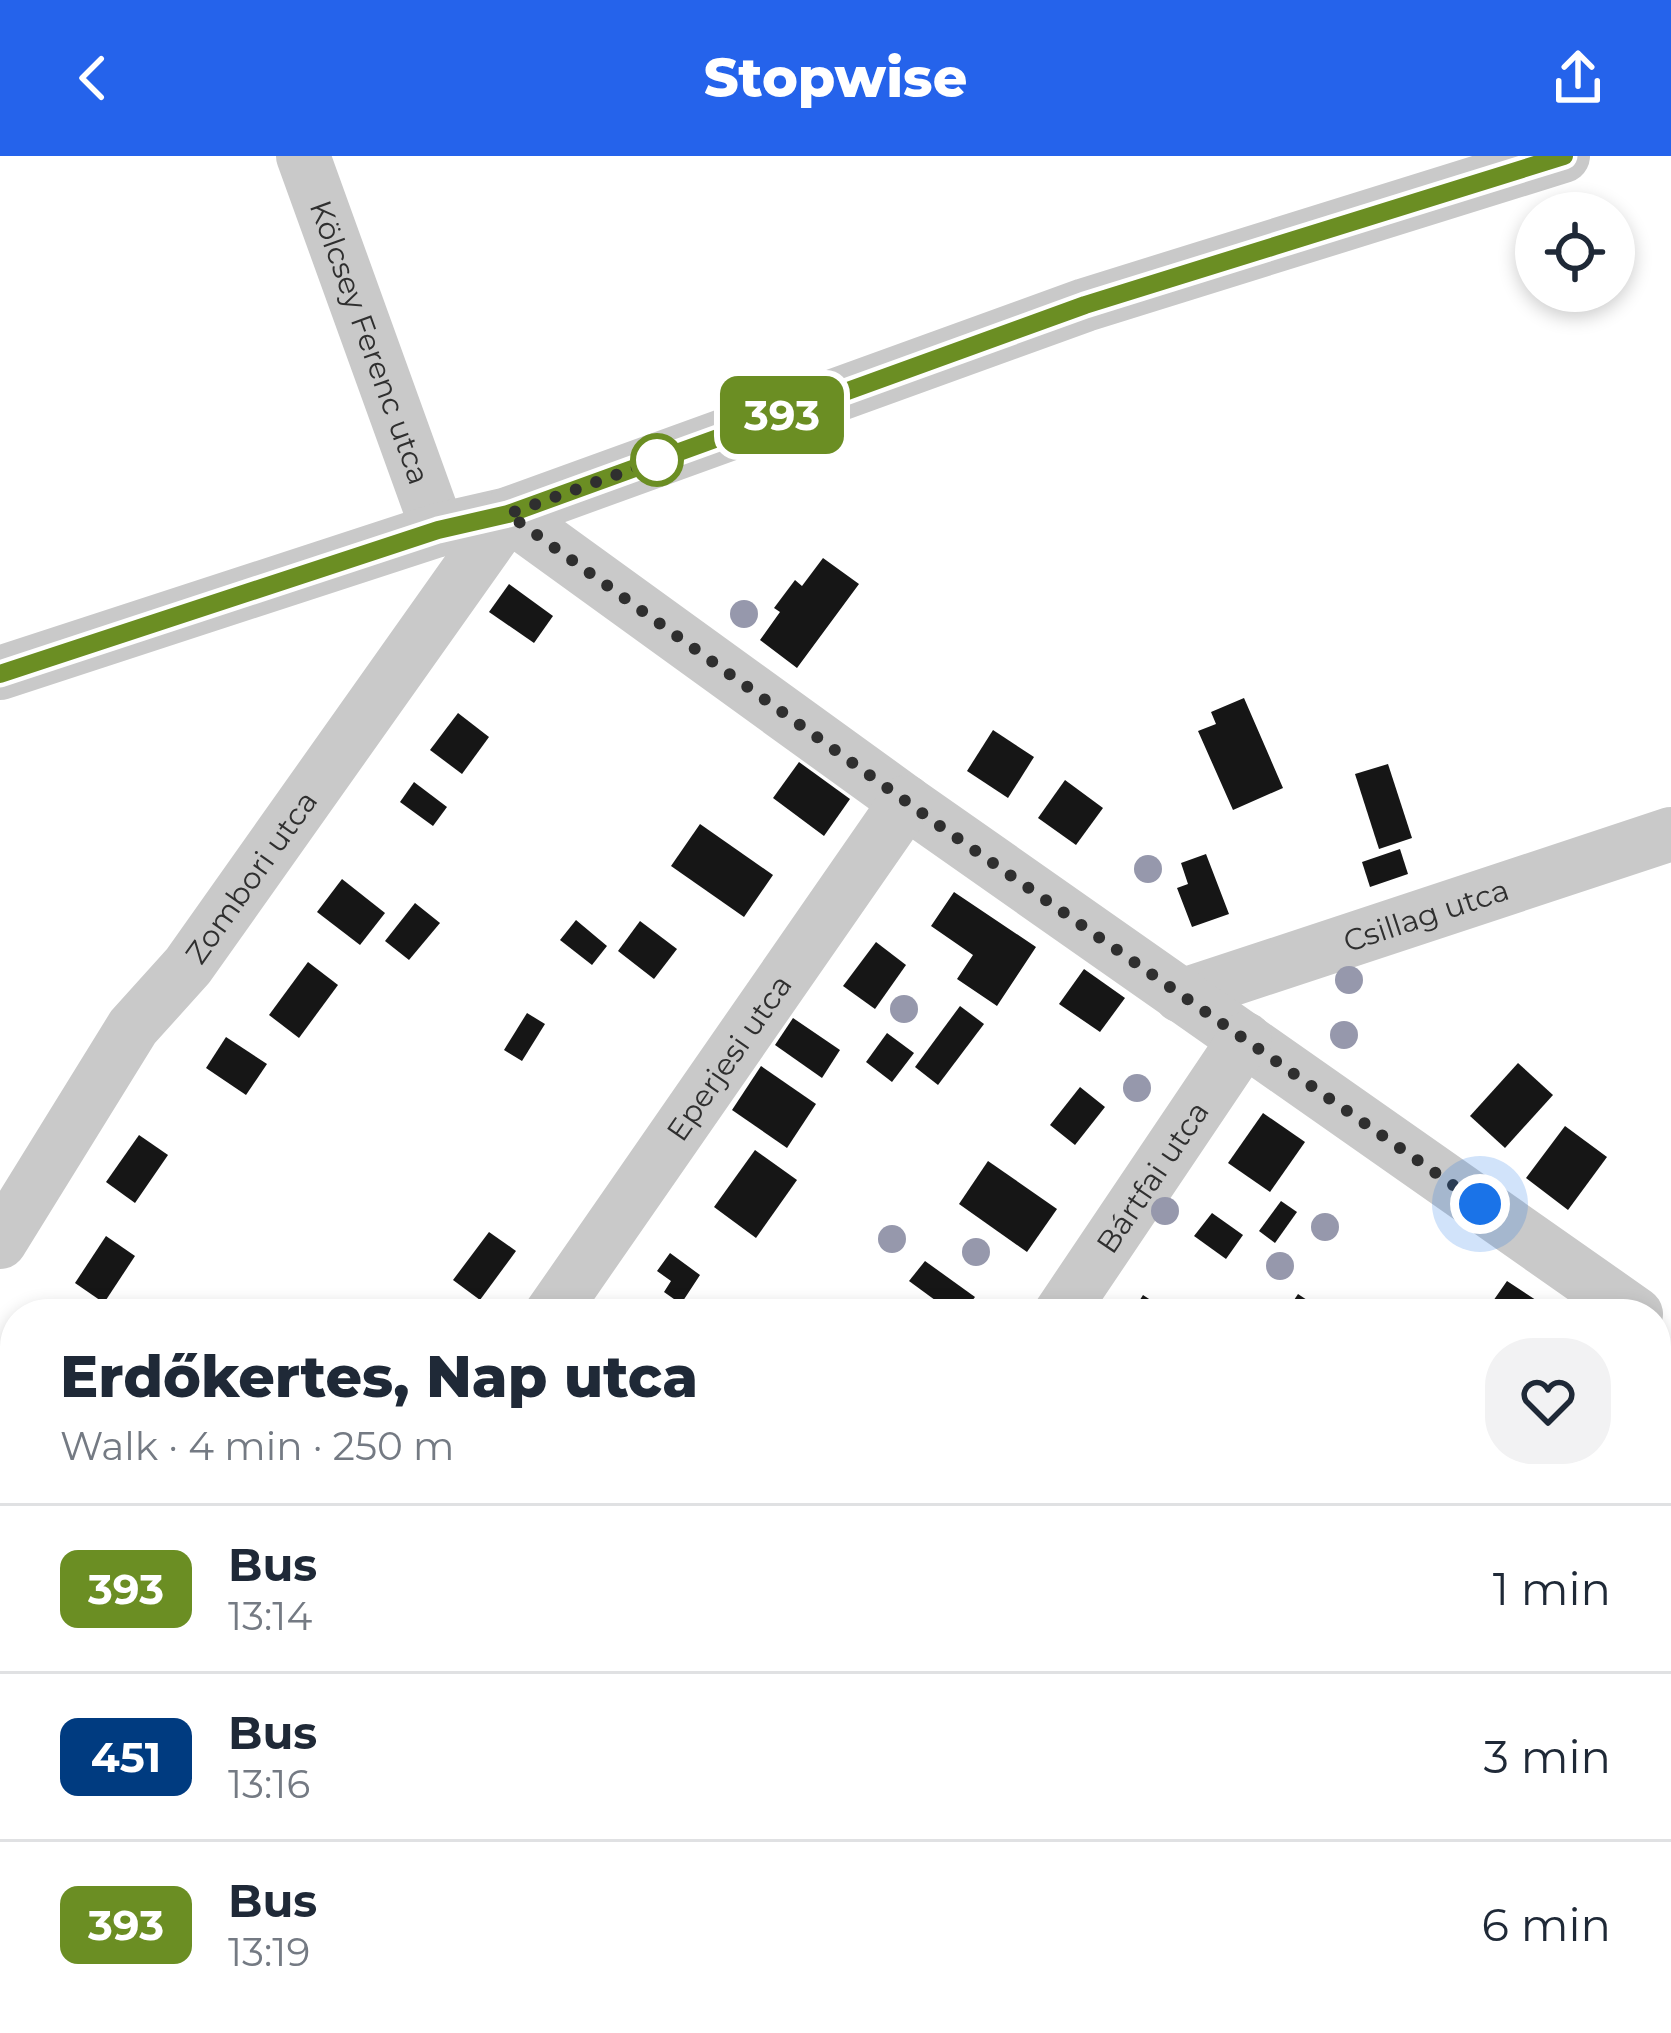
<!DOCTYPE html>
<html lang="en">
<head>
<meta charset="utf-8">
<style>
  :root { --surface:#fff; --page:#f2f2f3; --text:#1f2937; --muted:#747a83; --line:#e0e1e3; --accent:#2563eb }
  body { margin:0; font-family:Montserrat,sans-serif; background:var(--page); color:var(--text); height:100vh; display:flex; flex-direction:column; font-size:45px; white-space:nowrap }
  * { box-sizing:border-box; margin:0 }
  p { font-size:39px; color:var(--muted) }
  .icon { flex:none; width:66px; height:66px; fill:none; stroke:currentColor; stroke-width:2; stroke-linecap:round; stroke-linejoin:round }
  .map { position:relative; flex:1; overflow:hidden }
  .side { position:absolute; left:0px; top:1143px; width:1671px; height:735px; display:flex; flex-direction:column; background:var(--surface); border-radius:48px 48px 0 0; box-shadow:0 6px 18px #0003 }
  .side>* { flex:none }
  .badge { padding:0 24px; border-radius:18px; font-size:42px; line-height:78px }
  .buttons { position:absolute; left:1515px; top:36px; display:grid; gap:24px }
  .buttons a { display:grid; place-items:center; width:120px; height:120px; border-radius:50%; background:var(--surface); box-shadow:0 6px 18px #0003; font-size:60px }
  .you { position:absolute; width:60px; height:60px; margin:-30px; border:9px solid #fff; border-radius:50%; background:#1a73e8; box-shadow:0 0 0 18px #1a73e833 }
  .map>.badge { position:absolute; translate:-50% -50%; box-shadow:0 0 0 6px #fff }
  .round { display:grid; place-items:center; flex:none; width:126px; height:126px; border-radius:48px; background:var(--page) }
  .overview { display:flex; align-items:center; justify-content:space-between; height:204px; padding:0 60px }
  h1 { font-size:57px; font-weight:800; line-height:90px }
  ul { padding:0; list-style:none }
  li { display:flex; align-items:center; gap:36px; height:168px; padding:0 60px; border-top:3px solid var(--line) }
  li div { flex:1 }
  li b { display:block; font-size:45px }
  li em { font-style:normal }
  li .badge { min-width:132px; font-weight:700; text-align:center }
  header { display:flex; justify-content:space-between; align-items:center; height:156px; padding:0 60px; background:var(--accent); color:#fff; font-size:54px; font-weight:800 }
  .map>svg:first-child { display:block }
  .building { fill:#161616 }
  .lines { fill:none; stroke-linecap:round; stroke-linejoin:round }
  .minor { stroke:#c9c9c9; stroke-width:54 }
  .tree { fill:#9698ac }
  .line-casing { stroke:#fff; stroke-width:27 }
  .line { stroke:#6b8e23; stroke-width:18 }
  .walk { stroke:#2f2f2f; stroke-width:12; stroke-dasharray:0 21.6 }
  .stop-dot { fill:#fff; stroke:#6b8e23; stroke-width:6 }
  .labels { text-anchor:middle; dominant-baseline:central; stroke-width:12; stroke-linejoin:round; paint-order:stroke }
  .street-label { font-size:30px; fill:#2f2f2f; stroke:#fff }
</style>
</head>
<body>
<header><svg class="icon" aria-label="back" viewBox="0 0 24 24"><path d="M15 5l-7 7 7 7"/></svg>Stopwise<svg class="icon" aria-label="share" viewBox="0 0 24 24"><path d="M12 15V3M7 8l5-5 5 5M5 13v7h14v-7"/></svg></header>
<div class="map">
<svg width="1671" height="1877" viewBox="0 0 1671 1877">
  <rect width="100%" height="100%" fill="#fff"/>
  <g class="building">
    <polygon points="823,402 859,428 797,512 760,484 780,456 774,452 795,424 802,430"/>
    <polygon points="509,428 553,460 534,487 489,456"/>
    <polygon points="1244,542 1283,632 1233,654 1198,575 1216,568 1211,556"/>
    <polygon points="458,557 489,581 462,618 430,594"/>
    <polygon points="993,574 1034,601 1008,642 967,615"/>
    <polygon points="799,606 850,643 824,680 773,642"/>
    <polygon points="1388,608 1412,682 1379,693 1355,618"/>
    <polygon points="1065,624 1103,652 1076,689 1038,662"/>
    <polygon points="414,626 447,651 433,670 400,646"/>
    <polygon points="700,668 773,719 744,761 671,710"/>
    <polygon points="1400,693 1408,718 1370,731 1362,706"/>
    <polygon points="1206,698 1229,758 1192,771 1177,732 1188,728 1181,707"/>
    <polygon points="342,723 385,757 360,789 317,756"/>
    <polygon points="954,736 1036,791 997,850 957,823 973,799 931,770"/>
    <polygon points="415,747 440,767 409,804 385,785"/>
    <polygon points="576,764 607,790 592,809 560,784"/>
    <polygon points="640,765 677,793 654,823 618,795"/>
    <polygon points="876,786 906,809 875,853 843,830"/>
    <polygon points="308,806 338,829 299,882 269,859"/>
    <polygon points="1084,813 1125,842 1100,876 1059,848"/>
    <polygon points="960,850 984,868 938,929 915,911"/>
    <polygon points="527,857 545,868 522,905 504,894"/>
    <polygon points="793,862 840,894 822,922 775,889"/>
    <polygon points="887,877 914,897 892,926 866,906"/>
    <polygon points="226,881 267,908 246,939 206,912"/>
    <polygon points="1518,907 1553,939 1505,992 1470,960"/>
    <polygon points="761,910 816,948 787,992 732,954"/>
    <polygon points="1080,931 1105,951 1075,989 1050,969"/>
    <polygon points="1263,957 1305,986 1270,1036 1228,1007"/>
    <polygon points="1565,970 1607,1001 1568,1054 1526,1022"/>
    <polygon points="139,979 168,999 135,1047 106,1026"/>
    <polygon points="755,994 797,1024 756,1082 714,1051"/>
    <polygon points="988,1005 1057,1053 1027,1096 959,1048"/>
    <polygon points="1281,1045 1297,1056 1275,1087 1259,1075"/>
    <polygon points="1212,1057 1243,1079 1226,1103 1194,1080"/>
    <polygon points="489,1076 516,1095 480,1144 453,1124"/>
    <polygon points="106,1080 135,1100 104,1147 75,1127"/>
    <polygon points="670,1097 700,1119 681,1148 664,1136 671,1125 657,1115"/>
    <polygon points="925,1105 975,1141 962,1158 954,1158 909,1125"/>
    <polygon points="1507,1125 1542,1148 1537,1155 1541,1158 1484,1158"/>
    <polygon points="1298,1138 1328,1158 1285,1158"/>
    <polygon points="1143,1139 1172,1158 1131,1158"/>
    <polygon points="0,1247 15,1257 15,1299 0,1289"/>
    <polygon points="144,1863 216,1863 206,1877 134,1877"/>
    <polygon points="1205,1863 1251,1863 1270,1877 1201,1877 1197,1874"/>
  </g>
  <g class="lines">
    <g class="minor">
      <path id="s1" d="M303,0L438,374"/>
      <polyline points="0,517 438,374 508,358 1085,149 1563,0"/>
      <path id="s2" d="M1181,840L1671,678"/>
      <path id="s3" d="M0,1086L133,871L188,810L508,358L906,646L1636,1158"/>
      <path id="s4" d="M551,1158L906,646"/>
      <path id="s5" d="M1060,1158L1245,883"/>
      <polyline points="52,1877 62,1863"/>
      <polyline points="554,1877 564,1863"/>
      <polyline points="1142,1877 1152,1863"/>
    </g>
  </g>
  <g class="tree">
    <circle cx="744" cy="458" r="14"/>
    <circle cx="1148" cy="713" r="14"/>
    <circle cx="1349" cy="824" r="14"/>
    <circle cx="904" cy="853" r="14"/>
    <circle cx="1344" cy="879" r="14"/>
    <circle cx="1137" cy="932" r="14"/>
    <circle cx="1165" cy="1055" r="14"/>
    <circle cx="1325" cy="1071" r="14"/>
    <circle cx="892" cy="1083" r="14"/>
    <circle cx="976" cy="1096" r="14"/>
    <circle cx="1280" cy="1110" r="14"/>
  </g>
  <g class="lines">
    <defs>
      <polyline id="line" points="0,518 438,374 508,358 1085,149 1564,0"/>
    </defs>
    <use href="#line" class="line-casing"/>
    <use href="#line" class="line"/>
    <polyline class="walk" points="657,304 508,358 940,670 1480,1048"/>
  </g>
  <circle class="stop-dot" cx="657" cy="304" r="24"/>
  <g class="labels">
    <g class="street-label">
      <text stroke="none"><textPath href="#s1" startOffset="198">Kölcsey Ferenc utca</textPath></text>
      <text stroke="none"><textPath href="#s3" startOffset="444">Zombori utca</textPath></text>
      <text stroke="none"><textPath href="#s2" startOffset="258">Csillag utca</textPath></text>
      <text stroke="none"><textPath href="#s4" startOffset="312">Eperjesi utca</textPath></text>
      <text stroke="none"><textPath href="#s5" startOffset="165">Bártfai utca</textPath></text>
    </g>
  </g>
</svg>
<div class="buttons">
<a><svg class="icon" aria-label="locate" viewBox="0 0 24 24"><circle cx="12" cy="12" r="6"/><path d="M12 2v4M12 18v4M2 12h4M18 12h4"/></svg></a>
</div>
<div class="you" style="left:1480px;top:1048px"></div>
<b class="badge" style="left:782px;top:259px;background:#6b8e23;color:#fff">393</b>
<section class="side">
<div class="overview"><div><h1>Erdőkertes, Nap utca</h1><p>Walk · 4 min · 250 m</p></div><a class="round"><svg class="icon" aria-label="heart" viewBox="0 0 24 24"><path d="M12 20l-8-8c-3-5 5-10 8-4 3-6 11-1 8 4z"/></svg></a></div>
<ul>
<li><span class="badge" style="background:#6b8e23;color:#fff">393</span><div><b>Bus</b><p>13:14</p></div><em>1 min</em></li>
<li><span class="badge" style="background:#003b80;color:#fff">451</span><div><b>Bus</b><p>13:16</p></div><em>3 min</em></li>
<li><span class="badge" style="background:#6b8e23;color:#fff">393</span><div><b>Bus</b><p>13:19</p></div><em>6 min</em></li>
</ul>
</section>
</div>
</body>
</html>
